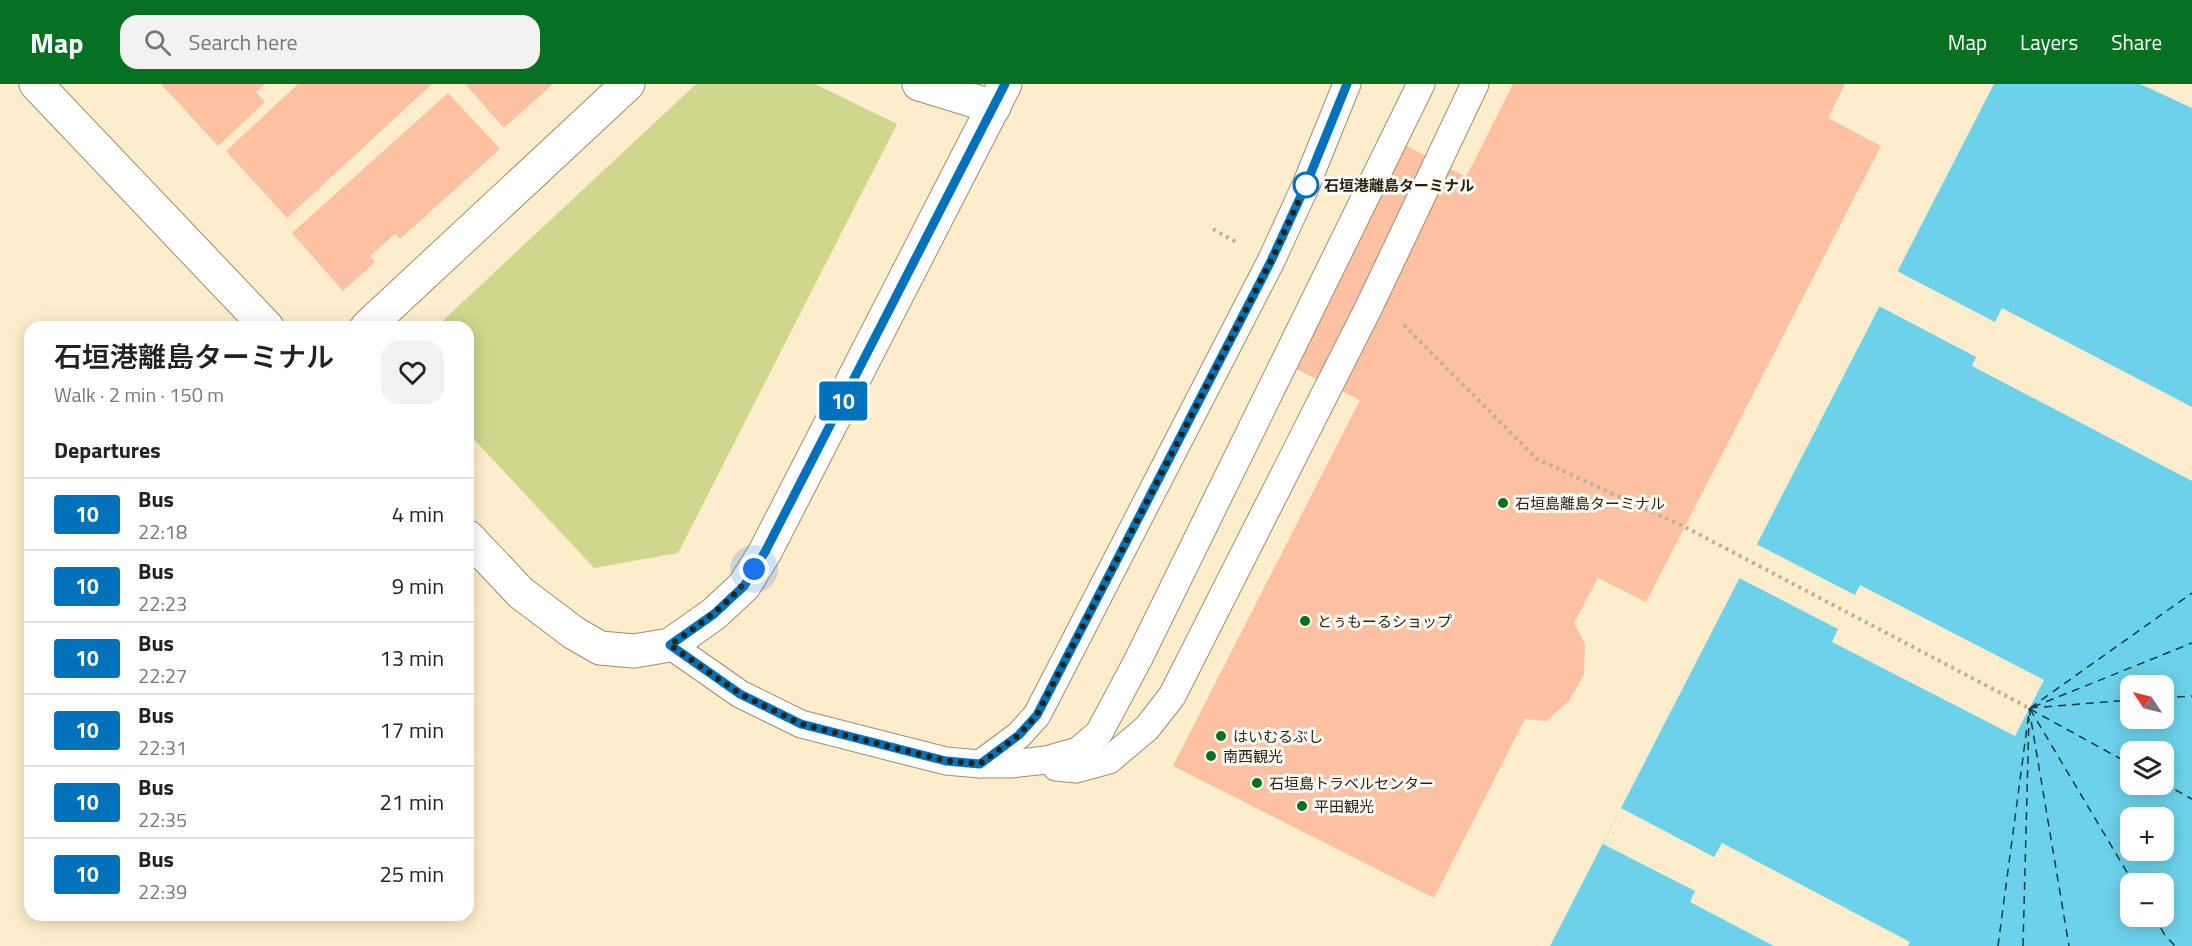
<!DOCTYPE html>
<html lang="en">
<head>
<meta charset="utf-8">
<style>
  :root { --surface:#fff; --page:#f2f2f2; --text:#222; --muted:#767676; --line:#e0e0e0; --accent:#067122 }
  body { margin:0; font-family:"Titillium Web","Noto Sans JP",sans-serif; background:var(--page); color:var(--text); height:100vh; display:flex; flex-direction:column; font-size:22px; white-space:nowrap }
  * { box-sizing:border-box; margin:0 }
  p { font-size:20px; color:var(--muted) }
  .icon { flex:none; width:33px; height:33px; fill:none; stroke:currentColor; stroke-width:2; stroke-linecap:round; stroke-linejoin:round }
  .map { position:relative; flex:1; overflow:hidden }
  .side { position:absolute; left:24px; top:237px; width:450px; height:600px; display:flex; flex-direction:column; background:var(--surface); border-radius:18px; box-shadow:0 3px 15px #0003 }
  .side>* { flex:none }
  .badge { padding:0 12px; border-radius:4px; font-size:21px; line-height:39px }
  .needle { width:39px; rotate:305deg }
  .buttons { position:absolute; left:2120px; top:591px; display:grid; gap:12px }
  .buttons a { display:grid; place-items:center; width:54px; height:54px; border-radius:12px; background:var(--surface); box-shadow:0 3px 15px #0003; font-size:30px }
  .you { position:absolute; width:30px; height:30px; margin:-15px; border:4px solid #fff; border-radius:50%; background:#1a73e8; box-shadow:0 0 0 9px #1a73e833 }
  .map>.badge { position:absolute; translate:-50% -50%; box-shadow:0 0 0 3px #fff }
  h2 { padding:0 30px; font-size:22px; line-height:54px }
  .round { display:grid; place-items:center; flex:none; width:63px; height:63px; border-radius:18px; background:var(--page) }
  .summary { display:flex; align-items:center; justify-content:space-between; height:102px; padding:0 30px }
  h1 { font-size:28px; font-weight:600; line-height:45px }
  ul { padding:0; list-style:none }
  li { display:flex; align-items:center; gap:18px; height:72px; padding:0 30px; border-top:2px solid var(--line) }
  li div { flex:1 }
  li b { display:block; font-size:22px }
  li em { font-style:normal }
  li .badge { min-width:66px; font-weight:700; text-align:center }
  header { display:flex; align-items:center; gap:36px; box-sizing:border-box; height:84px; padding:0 30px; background:var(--accent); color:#fff }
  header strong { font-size:28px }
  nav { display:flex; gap:33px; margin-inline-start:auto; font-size:21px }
  .search { width:420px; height:54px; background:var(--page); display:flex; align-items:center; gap:15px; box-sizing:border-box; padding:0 21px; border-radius:18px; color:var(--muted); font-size:22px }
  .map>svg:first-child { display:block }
  .green { fill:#cfd68e }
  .water { fill:#6cd1ea; fill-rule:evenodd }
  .pier { fill:#fdedcc }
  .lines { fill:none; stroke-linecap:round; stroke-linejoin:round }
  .ferry { stroke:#0f3e48; stroke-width:1.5; stroke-dasharray:8 6; stroke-linecap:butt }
  .building { fill:#fcc0a2 }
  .lane-casing { stroke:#9d8e6f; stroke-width:29 }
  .street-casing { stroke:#9d8e6f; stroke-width:35 }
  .secondary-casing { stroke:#9d8e6f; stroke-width:35 }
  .path { stroke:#bdb096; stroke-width:4; stroke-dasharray:3 4.5; stroke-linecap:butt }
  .lane { stroke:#fff; stroke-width:27 }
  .street { stroke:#fff; stroke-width:33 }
  .secondary { stroke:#fff; stroke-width:33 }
  .line-casing { stroke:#fff; stroke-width:14 }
  .line { stroke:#0072bc; stroke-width:9 }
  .walk { stroke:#292317; stroke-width:6; stroke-dasharray:0 10.8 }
  .stop-dot { fill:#fff; stroke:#0072bc; stroke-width:3 }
  .poi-dot { fill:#067122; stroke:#fffcf5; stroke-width:2 }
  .labels { text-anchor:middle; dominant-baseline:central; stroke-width:6; stroke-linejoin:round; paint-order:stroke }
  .stop-label { font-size:15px; font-weight:bold; fill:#292317; stroke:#fffcf5; text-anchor:start }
  .poi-label { font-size:15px; fill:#292317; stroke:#fffcf5; text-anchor:start }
</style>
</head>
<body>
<header>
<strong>Map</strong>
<div class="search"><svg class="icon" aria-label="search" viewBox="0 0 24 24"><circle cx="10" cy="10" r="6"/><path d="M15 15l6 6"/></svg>Search here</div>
<nav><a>Map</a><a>Layers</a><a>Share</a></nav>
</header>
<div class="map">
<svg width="2192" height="862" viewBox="0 0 2192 862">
  <rect width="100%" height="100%" fill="#fdedcc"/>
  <polygon class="green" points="696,0 815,0 897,40 678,469 594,484 468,349 468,243 436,243"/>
  <path class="water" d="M1994,0H2192V862H1550ZM2130,602H2163V634H2130ZM2130,668H2163V700H2130ZM2130,734H2163V766H2130ZM2130,800H2163V832H2130Z"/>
  <g class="pier">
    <polygon points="2140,0 2192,0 2192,24"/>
    <polygon points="1897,187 1995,238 2002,224 2192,323 2192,397 1972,282 1976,273 1879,222"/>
    <polygon points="1756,460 1855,511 1860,501 2044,596 2015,652 1832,558 1838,545 1739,494"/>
    <polygon points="1621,724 1714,773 1722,759 1910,858 1908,862 1774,862 1690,818 1695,807 1603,760"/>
  </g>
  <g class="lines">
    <g class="ferry">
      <polyline points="2163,614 2192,612"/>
      <polyline points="2033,623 2192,559"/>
      <polyline points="2029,624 2069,862"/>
      <polyline points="2030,624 2192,509"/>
      <polyline points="2030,624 2130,616"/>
      <polyline points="2030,625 2134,800"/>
      <polyline points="2030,625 2130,680"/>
      <polyline points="2163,699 2192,715"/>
      <polyline points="2154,832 2164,850 2175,862"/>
      <polyline points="1998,862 2029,628"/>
      <polyline points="2023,862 2029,634"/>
    </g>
  </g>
  <g class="building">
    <polygon points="161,0 265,0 256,8 265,18 218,62"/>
    <polygon points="298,0 432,0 287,134 226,67"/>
    <polygon points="465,0 553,0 504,44"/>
    <polygon points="1513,0 1845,0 1828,34 1881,62 1646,518 1598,494 1574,539 1585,560 1584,591 1569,617 1546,637 1525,635 1434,814 1173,682 1360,316 1292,283 1405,61 1466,93"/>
    <polygon points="448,9 500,65 400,155 395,150 370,172 375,178 343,207 292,149"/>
  </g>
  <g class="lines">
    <defs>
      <g id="lane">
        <polyline points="670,561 740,610 801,640 946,677 980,680 1011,680 1046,676 1078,667 1099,649 1138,576 1421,0"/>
        <polyline points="980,680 1019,651 1037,631 1271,177 1306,101 1347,0"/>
        <polyline points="1056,683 1076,685 1109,676 1147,644 1172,612 1369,223 1475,0"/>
      </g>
      <g id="street">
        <polyline points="919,0 994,23"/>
        <polyline points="367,243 628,0"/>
      </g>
      <g id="secondary">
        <polyline points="36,0 267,243"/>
        <polyline points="468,453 521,509 574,549 600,564 634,567 670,561 714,530 744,502 765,468 1005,0"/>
      </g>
    </defs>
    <use href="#lane" class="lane-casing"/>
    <use href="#street" class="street-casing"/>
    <use href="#secondary" class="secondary-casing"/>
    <g class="path">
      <polyline points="1213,145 1236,158"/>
      <polyline points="1404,241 1537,375 1685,443 2029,624"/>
    </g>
    <use href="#lane" class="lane"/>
    <use href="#street" class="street"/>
    <use href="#secondary" class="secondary"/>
  </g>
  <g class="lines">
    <defs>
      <polyline id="line" points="1005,0 765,468 744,502 714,530 670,561 740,610 801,640 946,677 980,680 1019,651 1037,631 1271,177 1306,101 1347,0"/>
    </defs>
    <use href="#line" class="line-casing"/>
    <use href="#line" class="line"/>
    <path class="walk" d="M754,485C733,518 702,539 670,561L740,610L801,640L946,677L980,680L1019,651L1037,631L1271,177L1306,101"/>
  </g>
  <circle class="stop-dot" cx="1306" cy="101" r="12"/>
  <g class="poi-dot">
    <circle cx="1503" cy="419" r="6"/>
    <circle cx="1305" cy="537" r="6"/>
    <circle cx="1221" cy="652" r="6"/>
    <circle cx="1211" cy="672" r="6"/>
    <circle cx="1257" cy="699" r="6"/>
    <circle cx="1302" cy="722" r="6"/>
  </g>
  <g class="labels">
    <g class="stop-label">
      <text x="1324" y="101">石垣港離島ターミナル</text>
    </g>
    <g class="poi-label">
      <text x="1515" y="419">石垣島離島ターミナル</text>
      <text x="1317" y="537">とぅもーるショップ</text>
      <text x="1233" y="652">はいむるぶし</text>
      <text x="1223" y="672">南西観光</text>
      <text x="1269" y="699">石垣島トラベルセンター</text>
      <text x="1314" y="722">平田観光</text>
    </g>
  </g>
</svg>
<div class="buttons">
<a><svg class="needle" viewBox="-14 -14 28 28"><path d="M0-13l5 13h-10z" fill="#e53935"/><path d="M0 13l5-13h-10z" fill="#767676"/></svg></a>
<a><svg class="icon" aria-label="layers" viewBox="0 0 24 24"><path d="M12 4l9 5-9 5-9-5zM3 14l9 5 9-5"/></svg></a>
<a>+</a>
<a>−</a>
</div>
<div class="you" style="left:754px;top:485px"></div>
<b class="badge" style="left:843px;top:317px;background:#0072bc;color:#fff">10</b>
<section class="side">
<div class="summary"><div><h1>石垣港離島ターミナル</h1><p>Walk · 2 min · 150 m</p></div><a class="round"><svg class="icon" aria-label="heart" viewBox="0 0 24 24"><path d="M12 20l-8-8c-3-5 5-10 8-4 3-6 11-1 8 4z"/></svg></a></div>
<h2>Departures</h2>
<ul>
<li><span class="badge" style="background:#0072bc;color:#fff">10</span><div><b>Bus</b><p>22:18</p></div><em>4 min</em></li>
<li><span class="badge" style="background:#0072bc;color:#fff">10</span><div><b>Bus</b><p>22:23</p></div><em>9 min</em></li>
<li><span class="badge" style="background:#0072bc;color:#fff">10</span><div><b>Bus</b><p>22:27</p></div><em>13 min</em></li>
<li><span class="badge" style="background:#0072bc;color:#fff">10</span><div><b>Bus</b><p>22:31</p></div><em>17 min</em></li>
<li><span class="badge" style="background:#0072bc;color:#fff">10</span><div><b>Bus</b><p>22:35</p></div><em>21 min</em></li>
<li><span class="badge" style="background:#0072bc;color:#fff">10</span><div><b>Bus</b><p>22:39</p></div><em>25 min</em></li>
</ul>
</section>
</div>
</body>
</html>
